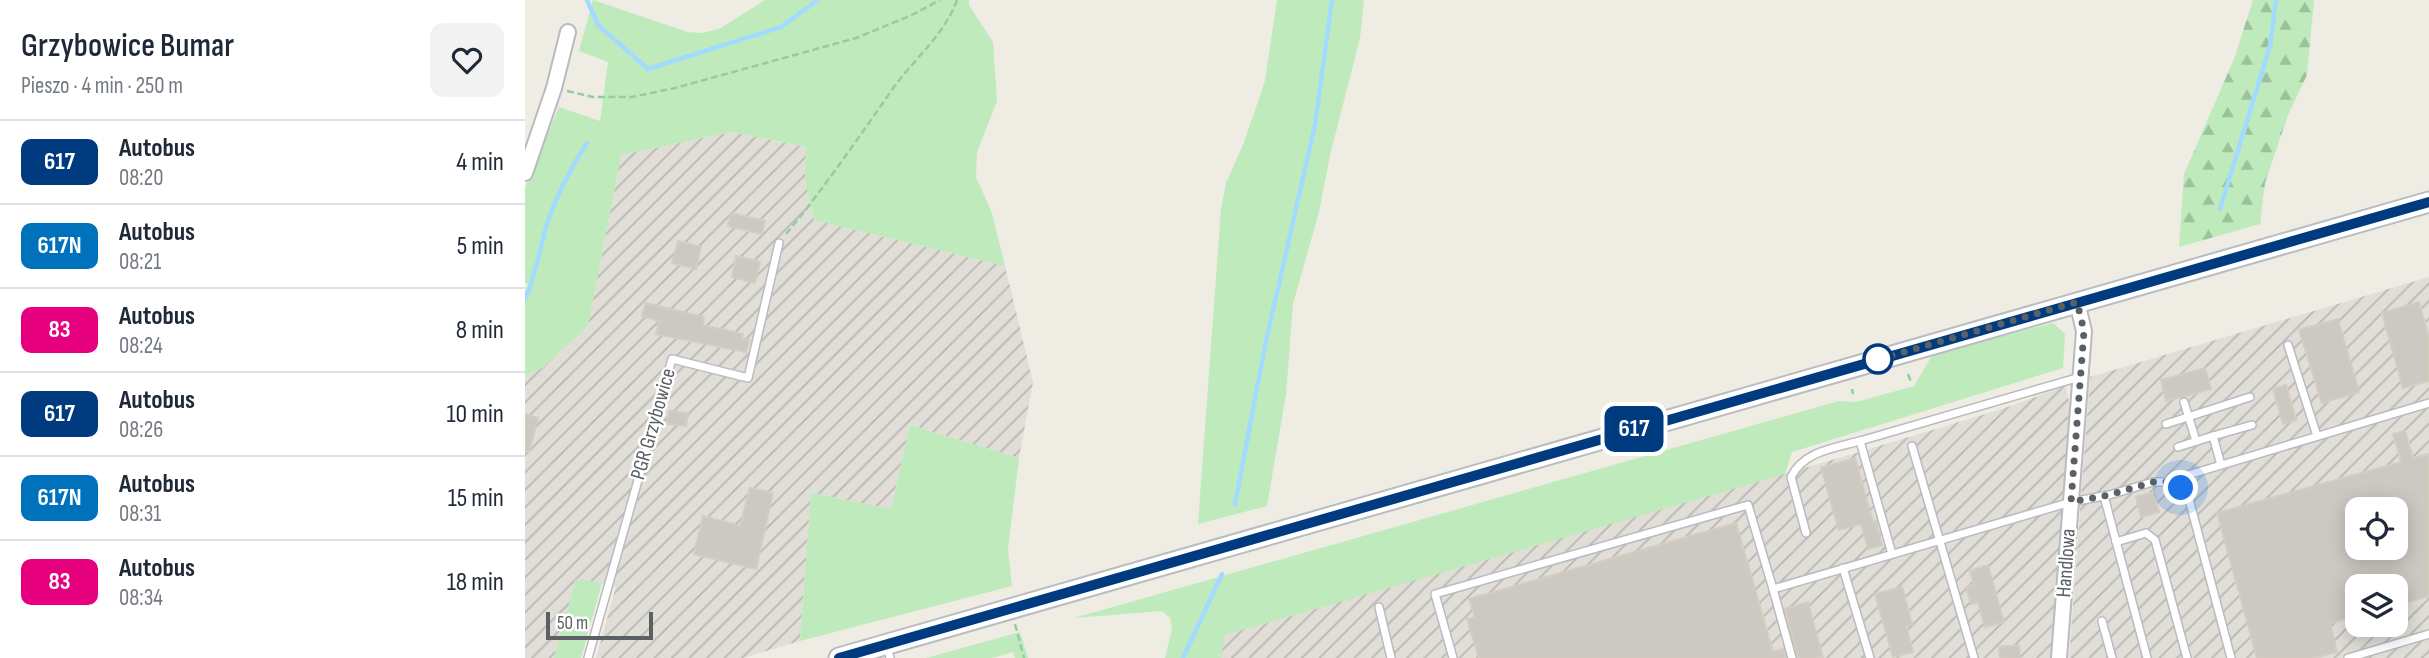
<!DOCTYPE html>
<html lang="pl">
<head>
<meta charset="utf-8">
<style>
  :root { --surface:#fff; --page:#f2f2f3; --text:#1f2937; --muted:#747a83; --line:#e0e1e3 }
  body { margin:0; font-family:"Sofia Sans Condensed",sans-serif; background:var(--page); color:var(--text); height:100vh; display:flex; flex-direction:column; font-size:26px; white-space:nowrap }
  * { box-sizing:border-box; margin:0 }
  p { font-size:23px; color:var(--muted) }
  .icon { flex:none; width:38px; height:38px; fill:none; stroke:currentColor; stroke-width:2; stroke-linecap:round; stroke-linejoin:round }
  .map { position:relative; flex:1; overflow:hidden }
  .drawer { display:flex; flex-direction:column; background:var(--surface); width:525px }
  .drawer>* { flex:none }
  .badge { padding:0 14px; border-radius:10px; font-size:24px; line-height:46px }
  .fabs { position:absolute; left:1820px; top:497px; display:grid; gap:14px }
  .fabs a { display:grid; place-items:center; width:63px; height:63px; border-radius:14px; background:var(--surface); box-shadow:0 4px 18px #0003; font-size:35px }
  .scale { position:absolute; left:21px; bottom:18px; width:107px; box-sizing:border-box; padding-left:7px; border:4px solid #5b6065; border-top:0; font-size:19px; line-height:24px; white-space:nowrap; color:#5b6065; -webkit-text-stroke:5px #fff; paint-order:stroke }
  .you { position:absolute; width:35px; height:35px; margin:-18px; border:5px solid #fff; border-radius:50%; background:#1a73e8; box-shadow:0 0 0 10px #1a73e833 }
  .map>.badge { position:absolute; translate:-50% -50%; box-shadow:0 0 0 4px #fff }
  .round { display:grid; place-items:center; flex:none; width:74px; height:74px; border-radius:14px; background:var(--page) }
  .overview { display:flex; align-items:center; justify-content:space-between; height:119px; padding:0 21px }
  h1 { font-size:33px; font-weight:600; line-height:52px }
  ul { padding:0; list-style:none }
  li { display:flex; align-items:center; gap:21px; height:84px; padding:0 21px; border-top:2px solid var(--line) }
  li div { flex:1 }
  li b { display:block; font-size:26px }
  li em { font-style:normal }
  li .badge { min-width:77px; font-weight:700; text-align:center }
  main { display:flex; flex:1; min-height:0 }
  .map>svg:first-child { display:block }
  .industrial { fill:url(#industrial-furrows); fill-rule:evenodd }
  .green { fill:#beeabc }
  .forest { fill:url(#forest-firs) }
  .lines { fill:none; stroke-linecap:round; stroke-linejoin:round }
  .stream { stroke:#a3dbff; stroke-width:4.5 }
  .building { fill:#ccc8c2; stroke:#d5cdc0; stroke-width:2; fill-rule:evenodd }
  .service-casing { stroke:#b8bbc0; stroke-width:10 }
  .minor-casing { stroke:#b8bbc0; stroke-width:18 }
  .secondary-casing { stroke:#b8bdc3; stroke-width:23 }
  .path { stroke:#95cca2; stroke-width:2.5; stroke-dasharray:7 3.5; stroke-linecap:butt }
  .service { stroke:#fff; stroke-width:7 }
  .minor { stroke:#fff; stroke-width:14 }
  .secondary { stroke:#fff; stroke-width:19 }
  .line-casing { stroke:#fff; stroke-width:16 }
  .line { stroke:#003b80; stroke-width:10 }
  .walk { stroke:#5b6065; stroke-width:7; stroke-dasharray:0 12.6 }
  .stop-dot { fill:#fff; stroke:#003b80; stroke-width:3.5 }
  .labels { text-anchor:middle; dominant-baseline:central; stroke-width:5; stroke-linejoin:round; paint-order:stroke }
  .street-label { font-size:21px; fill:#5b6065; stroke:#fff }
</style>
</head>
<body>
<main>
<section class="drawer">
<div class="overview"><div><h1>Grzybowice Bumar</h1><p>Pieszo · 4 min · 250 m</p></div><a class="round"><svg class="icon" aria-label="heart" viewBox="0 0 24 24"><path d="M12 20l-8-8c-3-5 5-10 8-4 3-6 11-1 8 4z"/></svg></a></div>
<ul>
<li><span class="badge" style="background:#003b80;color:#fff">617</span><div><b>Autobus</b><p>08:20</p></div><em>4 min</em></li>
<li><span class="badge" style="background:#0072bc;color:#fff">617N</span><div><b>Autobus</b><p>08:21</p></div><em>5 min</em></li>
<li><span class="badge" style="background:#e6007e;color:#fff">83</span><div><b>Autobus</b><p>08:24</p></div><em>8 min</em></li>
<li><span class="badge" style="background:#003b80;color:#fff">617</span><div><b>Autobus</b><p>08:26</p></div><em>10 min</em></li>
<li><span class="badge" style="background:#0072bc;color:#fff">617N</span><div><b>Autobus</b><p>08:31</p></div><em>15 min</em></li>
<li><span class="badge" style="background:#e6007e;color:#fff">83</span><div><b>Autobus</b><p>08:34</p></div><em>18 min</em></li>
</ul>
</section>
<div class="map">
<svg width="1904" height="658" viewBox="0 0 1904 658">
  <defs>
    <pattern id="industrial-furrows" width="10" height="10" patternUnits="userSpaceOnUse" patternTransform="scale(1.75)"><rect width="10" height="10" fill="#e0ded7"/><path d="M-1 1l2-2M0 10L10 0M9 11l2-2" fill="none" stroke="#b9b7b2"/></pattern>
    <pattern id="forest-firs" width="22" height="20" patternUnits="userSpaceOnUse" patternTransform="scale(1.75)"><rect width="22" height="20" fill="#beeabc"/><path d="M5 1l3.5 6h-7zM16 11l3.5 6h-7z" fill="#9dc19c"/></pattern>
  </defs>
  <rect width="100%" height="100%" fill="#efece3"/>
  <g class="industrial">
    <polygon points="207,132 281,147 280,182 289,220 480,266 508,382 494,458 385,425 366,509 286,493 275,641 218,658 71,658 91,587 51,579 29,658 0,658 0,376 17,368 63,326 96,155"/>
    <path d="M1904,277V658H1544L1565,377ZM1832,509H1871V548H1832ZM1832,586H1871V625H1832Z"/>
    <polygon points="1541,386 1546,413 1529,658 696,658 699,635 1331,453 1477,409"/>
  </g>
  <g class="green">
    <polygon points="68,0 163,32 176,33 194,29 240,0 444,0 444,5 468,42 472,101 452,152 451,177 467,213 480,266 289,220 280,182 281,147 207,132 96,155 63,326 17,368 0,376 0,291 3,285 0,282 0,188 34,107 75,121 83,62 54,51"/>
    <polygon points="752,0 839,0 835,38 805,155 794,212 768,304 761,394 742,506 673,524 696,209 701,183 718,145 740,81"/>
    <polygon points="1528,323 1540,334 1538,368 1267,452 1260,474 700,635 696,658 640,658 647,629 645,618 637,611 549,618 1314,401 1331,402 1389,386 1408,354"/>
    <polygon points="385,425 494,458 483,549 487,586 275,641 286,493 366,509"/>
    <polygon points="51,579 77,583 56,658 29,658"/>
    <polygon points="495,632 503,658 490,658 488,652 467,658 401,658"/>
  </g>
  <polygon class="forest" points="1728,0 1789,0 1782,75 1763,115 1740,183 1735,224 1654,247 1659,174 1709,59"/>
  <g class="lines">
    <g class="stream">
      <polyline points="62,0 73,25 123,69 256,27 293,0"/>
      <polyline points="1695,209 1745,46 1751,0"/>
      <path d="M0,299C10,277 14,255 20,231C29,199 44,171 62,143"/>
      <polyline points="710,504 741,341 790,125 807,0"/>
      <polyline points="658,658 697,574"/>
    </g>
  </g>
  <g class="building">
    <polygon points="206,213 240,221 237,234 203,226"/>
    <polygon points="153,241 176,247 171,269 147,263"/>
    <polygon points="211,256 235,262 230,283 207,277"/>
    <polygon points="1894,302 1904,337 1904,381 1878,388 1857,313"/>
    <polygon points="121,303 179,317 178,325 218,334 217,339 224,340 221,352 131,334 134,321 117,316"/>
    <polygon points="1813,319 1834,392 1797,403 1774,330"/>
    <polygon points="1680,368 1686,389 1641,401 1636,380"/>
    <polygon points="1761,385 1771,420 1758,424 1748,389"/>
    <polygon points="144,411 163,413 161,426 142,424"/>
    <polygon points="0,414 13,418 4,452 0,451"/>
    <path d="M1880,431L1888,458L1904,454V596L1871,605V586H1832V616L1805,623L1812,652L1789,658H1732L1692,513L1876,462L1868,434ZM1832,509H1871V548H1832Z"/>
    <polygon points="1330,458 1348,522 1351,521 1357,545 1343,549 1336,524 1314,530 1296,468"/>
    <polygon points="225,488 248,493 231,569 169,554 178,516 215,526"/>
    <polygon points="1629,492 1634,512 1616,517 1611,497"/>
    <polygon points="1211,523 1248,652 1258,649 1261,658 954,658 942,619 950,617 944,599"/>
    <polygon points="1463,565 1479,622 1460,627 1453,602 1446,604 1441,587 1449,585 1445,571"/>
    <polygon points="1377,587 1387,624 1381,626 1388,652 1368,657 1350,594"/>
    <polygon points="1283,602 1298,658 1273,658 1260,609"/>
    <polygon points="1494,645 1495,658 1475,658 1474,647"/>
  </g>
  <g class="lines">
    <defs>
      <g id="service">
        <polyline points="1763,345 1792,436"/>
        <polyline points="1659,402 1671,441"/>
        <polyline points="1641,424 1725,397"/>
        <polyline points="1688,436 1727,425"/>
        <polyline points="1387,446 1449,658"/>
        <polyline points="1653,447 1688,436 1696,465"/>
        <polyline points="1646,482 1663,475 1904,403"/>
        <polyline points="1579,496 1622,658"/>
        <path d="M1281,533L1266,477C1279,451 1309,448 1335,441"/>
        <polyline points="1591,542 1621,533 1630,540 1662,658"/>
        <polyline points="1367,554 1335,441 1555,377"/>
        <polyline points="1318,568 1345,658"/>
        <polyline points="854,607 866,658"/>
        <polyline points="1577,621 1587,658"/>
        <polyline points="362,645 365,658"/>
        <polyline points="63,658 147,359 223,378 254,243"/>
        <polyline points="928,658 910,594 1223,505 1248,589"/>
        <polyline points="1267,658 1248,589 1546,502 1584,495 1628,482 1646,482 1656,488 1664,499 1706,658"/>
        <polyline points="1823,658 1904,634"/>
      </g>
      <g id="minor">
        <polyline points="0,173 29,88 43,32"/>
        <polyline points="1534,658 1559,331 1552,302"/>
      </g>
      <polyline id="secondary" points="314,658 1904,202"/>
    </defs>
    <use href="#service" class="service-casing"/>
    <use href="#minor" class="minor-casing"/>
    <use href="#secondary" class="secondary-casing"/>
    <g class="path">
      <polyline points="42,91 68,97 107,97 150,88 331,38 387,15 415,0"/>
      <path d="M261,234C300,187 334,137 369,87C390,58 420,34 432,0"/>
      <polyline points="1383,374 1386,382"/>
      <polyline points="1327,389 1328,394"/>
      <polyline points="490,624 499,658"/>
    </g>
    <use href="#service" class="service"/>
    <use href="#minor" class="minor"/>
    <use href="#secondary" class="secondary"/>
  </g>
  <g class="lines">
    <defs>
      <polyline id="line" points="314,658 1904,202"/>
    </defs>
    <use href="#line" class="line-casing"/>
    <use href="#line" class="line"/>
    <polyline class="walk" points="1353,359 1348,361 1552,302 1559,331 1546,502 1584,495 1628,482 1646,482 1656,488"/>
  </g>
  <circle class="stop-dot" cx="1353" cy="359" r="14"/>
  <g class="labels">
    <g class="street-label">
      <text transform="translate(128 424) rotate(-74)">PGR Grzybowice</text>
      <text transform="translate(1541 563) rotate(-86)">Handlowa</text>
    </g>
  </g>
</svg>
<div class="fabs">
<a><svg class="icon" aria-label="locate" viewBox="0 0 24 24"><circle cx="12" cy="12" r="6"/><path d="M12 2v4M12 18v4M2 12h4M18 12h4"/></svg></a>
<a><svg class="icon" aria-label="layers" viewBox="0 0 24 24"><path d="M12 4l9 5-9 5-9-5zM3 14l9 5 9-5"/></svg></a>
</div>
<div class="scale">50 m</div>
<div class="you" style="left:1656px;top:488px"></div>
<b class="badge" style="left:1109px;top:429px;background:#003b80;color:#fff">617</b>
</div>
</main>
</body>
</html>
